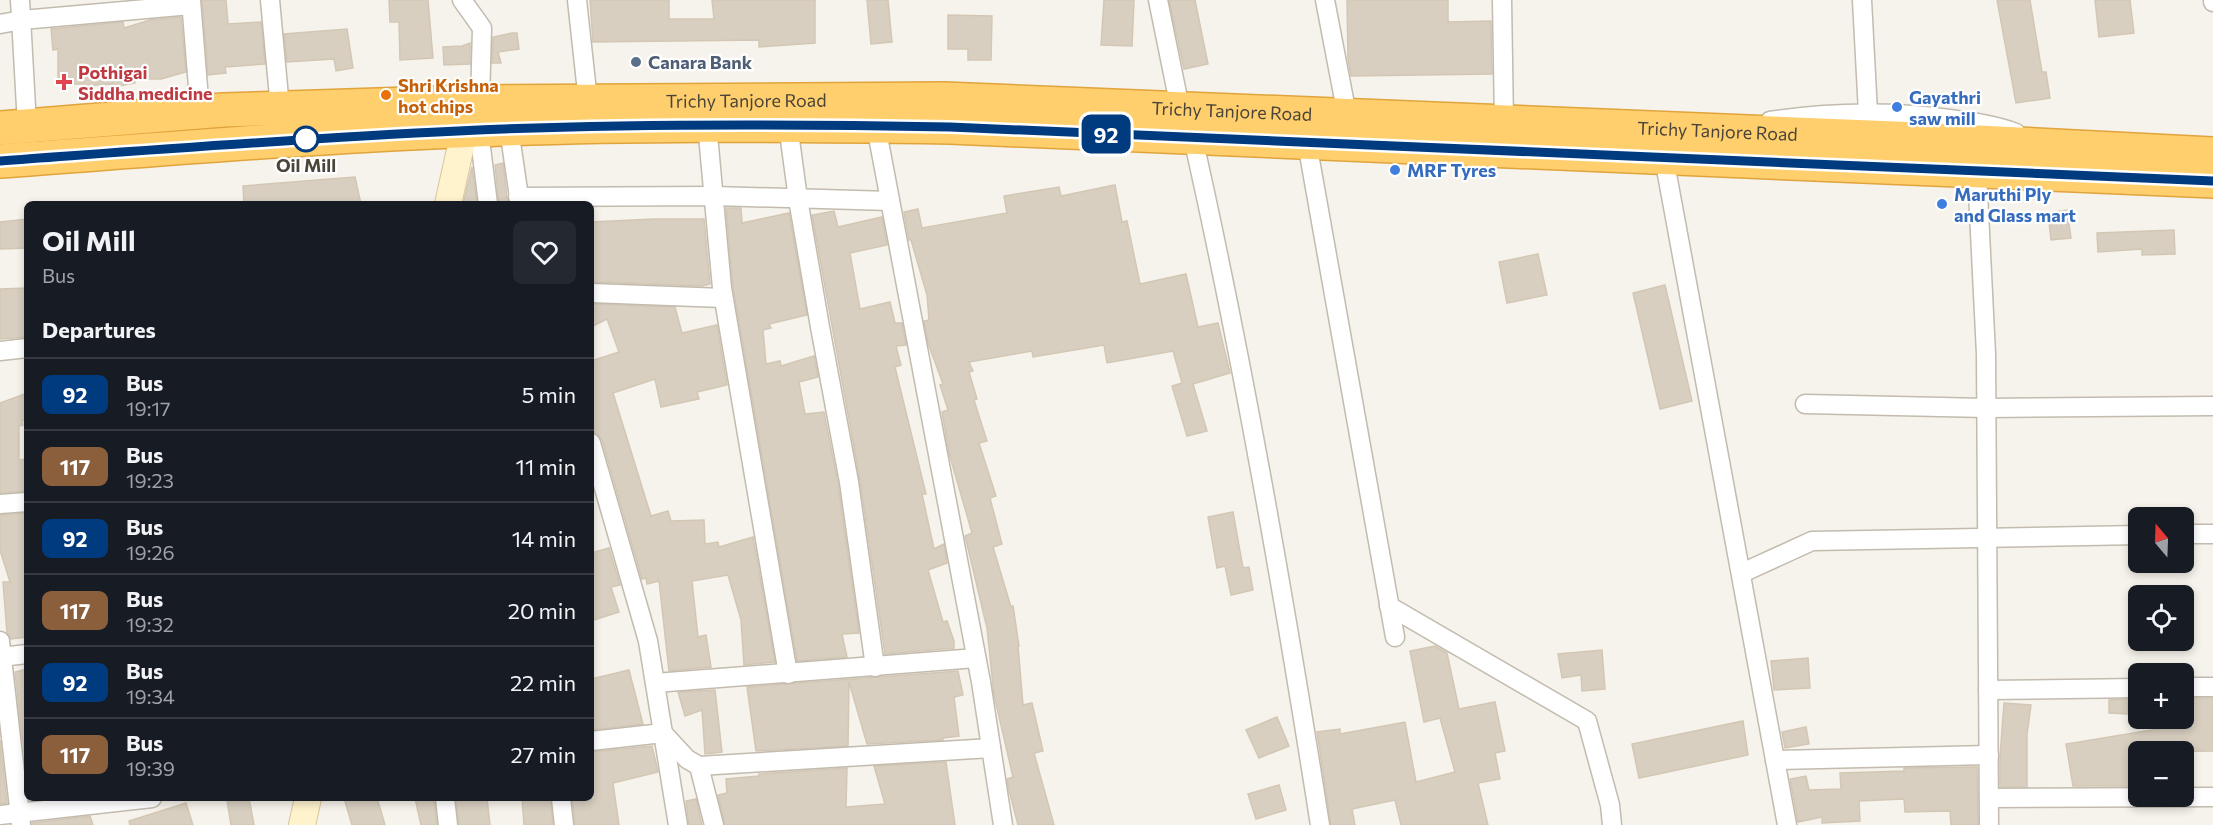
<!DOCTYPE html>
<html lang="en">
<head>
<meta charset="utf-8">
<style>
  :root { --surface:#171b24; --page:#242831; --text:#f1f3f6; --muted:#9ea1a6; --line:#363941 }
  body { margin:0; font-family:Commissioner,sans-serif; background:var(--page); color:var(--text); height:100vh; display:flex; flex-direction:column; font-size:22px; white-space:nowrap }
  * { box-sizing:border-box; margin:0 }
  p { font-size:20px; color:var(--muted) }
  .icon { flex:none; width:33px; height:33px; fill:none; stroke:currentColor; stroke-width:2; stroke-linecap:round; stroke-linejoin:round }
  .map { position:relative; flex:1; overflow:hidden }
  .side { position:absolute; left:24px; top:201px; width:570px; height:600px; display:flex; flex-direction:column; background:var(--surface); border-radius:9px; box-shadow:0 3px 9px #0003 }
  .side>* { flex:none }
  .badge { padding:0 12px; border-radius:9px; font-size:21px; line-height:39px }
  .needle { width:39px; rotate:341deg }
  .fabs { position:absolute; left:2128px; top:507px; display:grid; gap:12px }
  .fabs a { display:grid; place-items:center; width:66px; height:66px; border-radius:9px; background:var(--surface); box-shadow:0 3px 9px #0003; font-size:30px }
  .map>.badge { position:absolute; translate:-50% -50%; box-shadow:0 0 0 3px #fff }
  h2 { padding:0 18px; font-size:22px; line-height:54px }
  .round { display:grid; place-items:center; flex:none; width:63px; height:63px; border-radius:9px; background:var(--page) }
  .headline { display:flex; align-items:center; justify-content:space-between; height:102px; padding:0 18px }
  h1 { font-size:28px; font-weight:700; line-height:45px }
  ul { padding:0; list-style:none }
  li { display:flex; align-items:center; gap:18px; height:72px; padding:0 18px; border-top:2px solid var(--line) }
  li div { flex:1 }
  li b { display:block; font-size:22px }
  li em { font-style:normal }
  li .badge { min-width:66px; font-weight:700; text-align:center }
  .map>svg:first-child { display:block }
  .building { fill:#d8cfc1; stroke:#d3c7b4; stroke-width:1.5 }
  .lines { fill:none; stroke-linecap:round; stroke-linejoin:round }
  .street-casing { stroke:#c2bbae; stroke-width:21 }
  .secondary-casing { stroke:#d6c79b; stroke-width:28 }
  .highway-casing { stroke:#e0a43c; stroke-width:36 }
  .street { stroke:#fff; stroke-width:18 }
  .secondary { stroke:#fff3cd; stroke-width:26 }
  .highway { stroke:#ffcf6e; stroke-width:33 }
  .line-casing { stroke:#fff; stroke-width:14 }
  .line { stroke:#003b80; stroke-width:9 }
  .service-dot { fill:#5c6f8a; stroke:#fff; stroke-width:2 }
  .health-dot { fill:#e0444e; stroke:#fff; stroke-width:2 }
  .food-dot { fill:#e8710a; stroke:#fff; stroke-width:2 }
  .shop-dot { fill:#3f7fe0; stroke:#fff; stroke-width:2 }
  .stop-dot { fill:#fff; stroke:#003b80; stroke-width:3 }
  .labels { text-anchor:middle; dominant-baseline:central; stroke-width:4.5; stroke-linejoin:round; paint-order:stroke }
  .service-label { font-size:18px; font-weight:bold; fill:#4e5e75; stroke:#fff; text-anchor:start }
  .health-label { font-size:18px; font-weight:bold; fill:#be3a42; stroke:#fff; text-anchor:start }
  .food-label { font-size:18px; font-weight:bold; fill:#c56008; stroke:#fff; text-anchor:start }
  .shop-label { font-size:18px; font-weight:bold; fill:#366cbe; stroke:#fff; text-anchor:start }
  .street-label { font-size:18px; fill:#4b4439; stroke:#fff }
  .stop-label { font-size:18px; font-weight:bold; fill:#4b4439; stroke:#fff }
</style>
</head>
<body>
<div class="map">
<svg width="2213" height="825" viewBox="0 0 2213 825">
  <rect width="100%" height="100%" fill="#f6f3ec"/>
  <g class="building">
    <polygon points="202,0 226,0 228,24 261,22 265,64 225,67 226,73 208,75"/>
    <polygon points="389,0 428,0 433,58 400,60 399,22 390,22"/>
    <polygon points="590,0 669,0 669,19 714,19 712,0 815,0 815,43 759,47 759,40 593,42"/>
    <polygon points="867,0 888,0 892,42 871,44"/>
    <polygon points="1104,0 1134,0 1132,46 1101,45"/>
    <polygon points="1169,0 1195,0 1208,64 1184,69"/>
    <polygon points="1347,0 1448,0 1448,22 1491,21 1492,74 1351,76 1348,59"/>
    <polygon points="1997,0 2030,0 2042,72 2046,72 2050,98 2016,103"/>
    <polygon points="2095,0 2130,0 2134,33 2099,37"/>
    <polygon points="948,15 992,16 991,60 968,60 968,49 948,49"/>
    <polygon points="181,17 186,72 161,79 134,79 135,83 115,87 114,84 83,86 83,84 58,84 58,49 53,50 51,29 123,22 124,28 150,20"/>
    <polygon points="347,29 353,68 336,71 334,59 287,62 284,34"/>
    <polygon points="512,33 517,33 519,49 498,52 501,63 492,63 493,37"/>
    <polygon points="470,43 470,64 444,65 443,47 462,46"/>
    <polygon points="503,163 507,198 509,204 499,204 495,165"/>
    <polygon points="472,167 477,204 463,204"/>
    <polygon points="355,177 361,204 244,204 243,186"/>
    <polygon points="1115,185 1122,222 1127,221 1140,284 1186,274 1198,327 1218,323 1230,373 1193,384 1207,431 1187,436 1172,386 1182,383 1173,351 1107,363 1104,345 1033,357 1032,351 969,362 973,371 969,372 977,399 974,400 987,441 979,443 996,496 990,498 1002,544 993,547 1011,607 1013,606 1019,646 1018,646 1023,705 1032,703 1043,751 1034,753 1054,825 1018,825 1009,790 1007,779 1013,777 994,695 987,628 965,536 972,533 949,453 942,412 948,410 940,385 943,384 928,343 924,321 929,320 927,295 911,240 909,240 904,212 918,209 922,228 1007,213 1004,196 1059,187 1061,196"/>
    <polygon points="726,208 741,208 742,223 789,213 807,315 769,324 771,328 763,330 766,364 780,361 781,366 814,356 818,377 799,382 805,414 824,412 838,484 859,633 842,634 847,657 797,661 733,287"/>
    <polygon points="2067,210 2071,238 2051,240 2048,213"/>
    <polygon points="834,211 838,227 882,217 887,245 850,253 860,309 890,302 895,323 902,323 906,345 896,346 901,365 895,367 926,494 922,494 934,549 944,544 947,563 928,570 943,622 947,621 954,641 954,648 885,654 860,480 812,215"/>
    <polygon points="27,219 27,248 0,249 0,222"/>
    <polygon points="654,219 704,219 710,284 702,286 591,282 591,222"/>
    <polygon points="2174,230 2175,254 2142,255 2142,249 2098,252 2097,233"/>
    <polygon points="1538,254 1547,295 1507,303 1499,262"/>
    <polygon points="1665,285 1692,401 1660,409 1633,293"/>
    <polygon points="27,288 27,337 0,339 0,289"/>
    <polygon points="591,304 675,307 682,333 717,325 727,385 697,392 699,399 661,407 655,379 613,393 651,516 668,511 671,521 704,520 705,544 718,542 719,547 753,537 775,662 744,665 741,620 728,575 692,581 698,637 706,635 711,667 669,671 659,581 647,584 646,578 642,579 602,440 594,432 591,424 591,361 619,352 607,319 591,327"/>
    <polygon points="27,393 27,419 22,421 23,425 19,426 19,460 27,459 27,491 0,493 0,403"/>
    <polygon points="1233,512 1243,568 1249,567 1253,590 1231,595 1225,566 1217,568 1208,517"/>
    <polygon points="27,513 27,637 11,639 7,633 3,582 10,582 0,550 0,515"/>
    <polygon points="609,548 620,585 611,587 619,612 591,621 591,553"/>
    <polygon points="1435,646 1447,653 1459,709 1495,702 1505,751 1495,753 1500,779 1478,783 1488,825 1401,825 1395,800 1352,809 1355,825 1331,825 1317,732 1340,729 1340,734 1405,722 1416,782 1455,772 1440,718 1424,722 1410,651"/>
    <polygon points="1602,650 1605,689 1582,691 1581,675 1562,678 1558,654"/>
    <polygon points="1808,658 1810,688 1774,690 1771,661"/>
    <polygon points="27,669 27,778 15,672"/>
    <polygon points="629,670 643,724 591,730 591,679"/>
    <polygon points="958,671 963,695 954,697 959,736 943,738 943,740 867,744 849,682 848,746 756,751 747,687"/>
    <polygon points="715,690 722,752 705,754 702,710 685,716 678,692"/>
    <polygon points="2184,698 2213,698 2213,751 2139,752 2139,771 2131,772 2131,786 2073,786 2066,744 2170,727 2170,718 2184,718"/>
    <polygon points="2128,699 2128,714 2109,713 2109,700"/>
    <polygon points="2004,703 2031,705 2027,734 2027,787 2000,787 2000,757"/>
    <polygon points="1277,717 1289,746 1259,758 1246,730"/>
    <polygon points="1743,721 1748,755 1639,778 1632,744"/>
    <polygon points="1806,727 1809,744 1785,748 1782,732"/>
    <polygon points="0,740 7,803 0,804"/>
    <polygon points="652,746 658,772 613,783 619,825 575,825 572,798 591,798 591,752"/>
    <polygon points="946,762 955,825 725,825 718,795 727,793 726,779 759,776 759,774 847,768 846,807 885,804 874,766"/>
    <polygon points="1977,767 1978,825 1951,825 1950,811 1905,812 1904,799 1859,801 1860,821 1822,823 1822,817 1798,822 1790,779 1806,776 1809,790 1841,789 1840,773 1904,771 1904,768"/>
    <polygon points="1279,785 1286,810 1256,819 1248,794"/>
    <polygon points="240,798 249,798 254,825 231,825 227,800"/>
    <polygon points="344,798 377,798 385,825 352,825"/>
    <polygon points="415,798 434,798 437,825 421,825"/>
    <polygon points="456,798 487,798 490,825 459,825"/>
    <polygon points="522,798 550,798 553,825 524,825"/>
    <polygon points="696,799 702,825 689,825 686,801"/>
    <polygon points="186,803 193,825 130,825 129,821"/>
    <polygon points="90,816 93,825 32,825 32,823"/>
  </g>
  <g class="lines">
    <defs>
      <g id="street">
        <polyline points="20,0 27,125"/>
        <polyline points="191,0 200,112"/>
        <polyline points="270,0 280,108"/>
        <polyline points="462,0 482,28 480,102"/>
        <polyline points="577,0 588,101"/>
        <polyline points="1158,0 1180,108"/>
        <polyline points="1325,0 1347,115"/>
        <polyline points="1502,0 1504,122"/>
        <polyline points="1862,0 1868,113"/>
        <polyline points="2213,0 2213,2"/>
        <polyline points="0,24 22,20 191,5"/>
        <path d="M1770,121C1830,112 1889,111 1949,119C1972,122 1995,125 2016,133"/>
        <polyline points="707,124 722,288 788,674"/>
        <polyline points="788,125 798,199 820,327 849,482 875,667"/>
        <polyline points="876,126 981,682 1003,825"/>
        <polyline points="509,129 520,204"/>
        <polyline points="479,131 488,204"/>
        <path d="M1193,138C1244,365 1284,595 1320,825"/>
        <polyline points="1307,143 1395,637"/>
        <polyline points="1664,158 1787,825"/>
        <polyline points="1977,172 1986,354 1989,825"/>
        <polyline points="518,197 714,196 890,201"/>
        <polyline points="591,293 723,298"/>
        <polyline points="0,351 27,348"/>
        <polyline points="1805,404 1986,408 2213,406"/>
        <polyline points="591,443 648,641 678,825"/>
        <polyline points="0,504 27,502"/>
        <polyline points="2184,534 2213,534"/>
        <polyline points="1742,573 1812,541 2139,535"/>
        <polyline points="1389,606 1587,721 1610,805 1612,825"/>
        <polyline points="0,641 21,825"/>
        <polyline points="0,657 27,654"/>
        <polyline points="655,683 976,658"/>
        <polyline points="2184,687 2213,687"/>
        <polyline points="1988,690 2139,688"/>
        <polyline points="591,741 663,733 687,759 699,766 714,825"/>
        <polyline points="1775,760 1989,755"/>
        <polyline points="699,766 991,748"/>
        <polyline points="445,798 448,825"/>
        <polyline points="561,798 564,825"/>
        <polyline points="1989,798 2213,797"/>
        <polyline points="0,815 152,798"/>
      </g>
      <g id="secondary">
        <polyline points="448,204 468,114"/>
        <polyline points="302,825 308,798"/>
      </g>
      <g id="highway">
        <path id="s1" d="M0,128L223,110L471,102L945,99L1920,139L2213,154"/>
        <path d="M0,161C152,150 305,137 458,131C622,123 786,125 950,127L2213,181"/>
      </g>
    </defs>
    <use href="#street" class="street-casing"/>
    <use href="#secondary" class="secondary-casing"/>
    <use href="#highway" class="highway-casing"/>
    <use href="#street" class="street"/>
    <use href="#secondary" class="secondary"/>
    <use href="#highway" class="highway"/>
  </g>
  <g class="lines">
    <defs>
      <path id="line" d="M0,161C152,150 305,138 458,131C621,123 786,124 950,127L2213,181"/>
    </defs>
    <use href="#line" class="line-casing"/>
    <use href="#line" class="line"/>
  </g>
  <circle class="service-dot" cx="636" cy="62" r="6"/>
  <path class="health-dot" d="M61 73h6v6h6v6h-6v6h-6v-6h-6v-6h6z"/>
  <circle class="food-dot" cx="386" cy="95" r="6"/>
  <g class="shop-dot">
    <circle cx="1897" cy="107" r="6"/>
    <circle cx="1395" cy="170" r="6"/>
    <circle cx="1942" cy="204" r="6"/>
  </g>
  <circle class="stop-dot" cx="306" cy="139" r="12"/>
  <g class="labels">
    <g class="service-label">
      <text x="648" y="62">Canara Bank</text>
    </g>
    <g class="health-label">
      <text x="78" y="72">Pothigai<tspan x="78" dy="21">Siddha medicine</tspan></text>
    </g>
    <g class="food-label">
      <text x="398" y="85">Shri Krishna<tspan x="398" dy="21">hot chips</tspan></text>
    </g>
    <g class="shop-label">
      <text x="1909" y="97">Gayathri<tspan x="1909" dy="21">saw mill</tspan></text>
      <text x="1407" y="170">MRF Tyres</text>
      <text x="1954" y="194">Maruthi Ply<tspan x="1954" dy="21">and Glass mart</tspan></text>
    </g>
    <g class="street-label">
      <text stroke="none"><textPath href="#s1" startOffset="747">Trichy Tanjore Road</textPath></text>
      <text stroke="none"><textPath href="#s1" startOffset="1233">Trichy Tanjore Road</textPath></text>
      <text stroke="none"><textPath href="#s1" startOffset="1719">Trichy Tanjore Road</textPath></text>
    </g>
    <g class="stop-label">
      <text x="306" y="165">Oil Mill</text>
    </g>
  </g>
</svg>
<div class="fabs">
<a><svg class="needle" viewBox="-14 -14 28 28"><path d="M0-13l5 13h-10z" fill="#e53935"/><path d="M0 13l5-13h-10z" fill="#9ea1a6"/></svg></a>
<a><svg class="icon" aria-label="locate" viewBox="0 0 24 24"><circle cx="12" cy="12" r="6"/><path d="M12 2v4M12 18v4M2 12h4M18 12h4"/></svg></a>
<a>+</a>
<a>−</a>
</div>
<b class="badge" style="left:1106px;top:134px;background:#003b80;color:#fff">92</b>
<section class="side">
<div class="headline"><div><h1>Oil Mill</h1><p>Bus</p></div><a class="round"><svg class="icon" aria-label="heart" viewBox="0 0 24 24"><path d="M12 20l-8-8c-3-5 5-10 8-4 3-6 11-1 8 4z"/></svg></a></div>
<h2>Departures</h2>
<ul>
<li><span class="badge" style="background:#003b80;color:#fff">92</span><div><b>Bus</b><p>19:17</p></div><em>5 min</em></li>
<li><span class="badge" style="background:#8b5e3c;color:#fff">117</span><div><b>Bus</b><p>19:23</p></div><em>11 min</em></li>
<li><span class="badge" style="background:#003b80;color:#fff">92</span><div><b>Bus</b><p>19:26</p></div><em>14 min</em></li>
<li><span class="badge" style="background:#8b5e3c;color:#fff">117</span><div><b>Bus</b><p>19:32</p></div><em>20 min</em></li>
<li><span class="badge" style="background:#003b80;color:#fff">92</span><div><b>Bus</b><p>19:34</p></div><em>22 min</em></li>
<li><span class="badge" style="background:#8b5e3c;color:#fff">117</span><div><b>Bus</b><p>19:39</p></div><em>27 min</em></li>
</ul>
</section>
</div>
</body>
</html>
